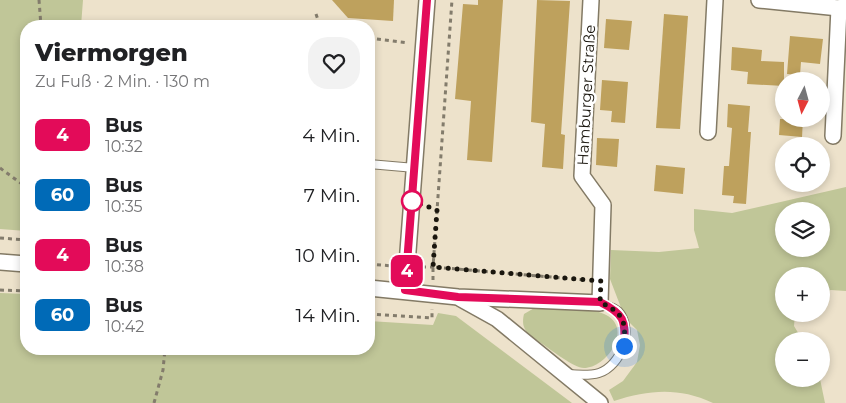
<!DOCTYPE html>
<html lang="de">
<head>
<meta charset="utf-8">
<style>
  :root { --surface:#fff; --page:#f2f2f2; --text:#202124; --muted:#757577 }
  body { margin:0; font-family:Montserrat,sans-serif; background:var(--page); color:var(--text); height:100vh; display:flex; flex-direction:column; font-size:19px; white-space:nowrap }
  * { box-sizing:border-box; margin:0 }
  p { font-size:16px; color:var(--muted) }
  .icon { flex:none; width:28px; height:28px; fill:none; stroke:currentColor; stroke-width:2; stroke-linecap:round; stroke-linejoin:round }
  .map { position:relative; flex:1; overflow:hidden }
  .side { position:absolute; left:20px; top:20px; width:355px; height:335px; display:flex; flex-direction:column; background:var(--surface); border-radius:20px; box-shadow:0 2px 8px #0003 }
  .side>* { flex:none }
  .badge { padding:0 10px; border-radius:8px; font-size:18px; line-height:32px }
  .needle { width:32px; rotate:186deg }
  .buttons { position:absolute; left:775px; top:72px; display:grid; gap:10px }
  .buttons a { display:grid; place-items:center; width:55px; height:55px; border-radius:50%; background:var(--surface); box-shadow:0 2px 8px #0003; font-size:25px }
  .you { position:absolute; width:25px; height:25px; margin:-12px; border:4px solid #fff; border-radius:50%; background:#1a73e8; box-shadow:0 0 0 8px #1a73e833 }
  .map>.badge { position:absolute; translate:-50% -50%; box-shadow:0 0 0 2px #fff }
  .round { display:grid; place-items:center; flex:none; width:52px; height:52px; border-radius:20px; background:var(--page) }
  .summary { display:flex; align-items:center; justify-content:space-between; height:85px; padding:0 15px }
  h1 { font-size:24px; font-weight:800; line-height:38px }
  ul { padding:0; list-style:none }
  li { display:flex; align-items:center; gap:15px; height:60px; padding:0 15px }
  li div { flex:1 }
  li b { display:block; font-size:19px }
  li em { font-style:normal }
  li .badge { min-width:55px; font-weight:700; text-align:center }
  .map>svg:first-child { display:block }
  .green { fill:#c0c698; fill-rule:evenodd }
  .building { fill:#bea15d }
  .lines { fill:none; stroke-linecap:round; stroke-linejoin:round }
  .service-casing { stroke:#837a65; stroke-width:10 }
  .minor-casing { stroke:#837a65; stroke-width:18 }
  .path { stroke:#837c6c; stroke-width:3; stroke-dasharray:4 4; stroke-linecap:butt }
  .service { stroke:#fff; stroke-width:8 }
  .minor { stroke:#fff; stroke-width:15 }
  .line-casing { stroke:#fff; stroke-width:11 }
  .line { stroke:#e30b59; stroke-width:8 }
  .walk { stroke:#1a160e; stroke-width:5; stroke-dasharray:0 9 }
  .stop-dot { fill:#fff; stroke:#e30b59; stroke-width:2.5 }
  .labels { text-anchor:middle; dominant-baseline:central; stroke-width:5; stroke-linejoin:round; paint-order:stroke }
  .street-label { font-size:15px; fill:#1a160e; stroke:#fff }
</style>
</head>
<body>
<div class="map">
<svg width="846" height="403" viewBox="0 0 846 403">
  <rect width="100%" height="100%" fill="#ede2cb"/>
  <g class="green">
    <polygon points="0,0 83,0 81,26 26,26 26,231 0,229"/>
    <path d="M846,187V291L831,290L821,292V276H784V314H795L794,326L803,341H784V379H820L825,403H713C678,387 649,390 614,401L609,390L623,381L637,362L640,345L637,330L625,318L610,279L611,250L659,252L699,248L694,230V209L732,213ZM784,211H821V249H784Z"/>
    <polygon points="0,293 26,294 26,349 369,349 369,321 433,325 438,313 456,316 572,403 0,403"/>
    <path d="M536,307C556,308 592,306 608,316C632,331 606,368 584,368C574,368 550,349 541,343C529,335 520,330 524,314Z"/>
  </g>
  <g class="building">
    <polygon points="332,0 394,0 393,21 348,18"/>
    <polygon points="478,0 503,0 492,162 467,160 471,101 455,99 463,4 478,5"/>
    <polygon points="537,0 570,1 561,134 565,135 563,169 542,167 545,124 531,122"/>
    <polygon points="664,14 688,16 680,129 656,128"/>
    <polygon points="606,19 632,21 629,50 604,48"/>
    <polygon points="790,36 823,39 820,64 801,62 800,75 787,74"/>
    <polygon points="732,47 762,50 761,61 784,62 784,86 747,84 748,72 731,70"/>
    <polygon points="602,80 628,82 625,123 611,122 612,111 600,110"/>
    <polygon points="728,104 750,106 748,132 751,132 746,204 733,203 734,196 722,195 724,166 729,166 732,128 727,127"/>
    <polygon points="780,119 803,119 802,137 779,135"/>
    <polygon points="597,138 619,139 617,167 596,165"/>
    <polygon points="656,165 685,168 683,194 654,191"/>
  </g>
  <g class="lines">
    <defs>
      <g id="service">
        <polyline points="369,164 415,168"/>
        <path d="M568,374C578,375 589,376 599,373C621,366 635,329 618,311C614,307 605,305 600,303"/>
      </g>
      <g id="minor">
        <polyline points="759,0 839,8 846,6"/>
        <polyline points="708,132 715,0"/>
        <polyline points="833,136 839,8"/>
        <polyline points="0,262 26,264"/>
        <polyline points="369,288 458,297 600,303 603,205 582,176 591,0"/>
        <polyline points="405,291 427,0"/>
        <polyline points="461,299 497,319 600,403"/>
      </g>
    </defs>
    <use href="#service" class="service-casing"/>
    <use href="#minor" class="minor-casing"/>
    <g class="path">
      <polyline points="39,0 41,26"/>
      <polyline points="316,14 320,26"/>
      <polyline points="369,38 408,43"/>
      <polyline points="0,168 26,187"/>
      <polyline points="0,238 26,240"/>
      <polyline points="369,264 393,266"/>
      <polyline points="422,267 433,267 452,0"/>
      <polyline points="433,280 433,267 586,280"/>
      <polyline points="0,290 26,291"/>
      <polyline points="369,314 432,318 432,309"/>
      <polyline points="154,403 163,370 165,349"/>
    </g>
    <use href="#service" class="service"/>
    <use href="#minor" class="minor"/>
  </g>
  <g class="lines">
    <defs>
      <path id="line" d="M427,0L405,290L458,297L600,302C624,314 626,320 624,346"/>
    </defs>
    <use href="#line" class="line-casing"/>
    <use href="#line" class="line"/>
    <path class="walk" d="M412,201L437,210L433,267L601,281L600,302C624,314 626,320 624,346"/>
  </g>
  <circle class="stop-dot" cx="412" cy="201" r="10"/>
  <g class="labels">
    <g class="street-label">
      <text transform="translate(586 95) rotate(-87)">Hamburger Straße</text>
    </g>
  </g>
</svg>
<div class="buttons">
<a><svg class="needle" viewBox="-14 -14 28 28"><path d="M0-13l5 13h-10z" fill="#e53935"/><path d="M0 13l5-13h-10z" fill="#757577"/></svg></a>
<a><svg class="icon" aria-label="locate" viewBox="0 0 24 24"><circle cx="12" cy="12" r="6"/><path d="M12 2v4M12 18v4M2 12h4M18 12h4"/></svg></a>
<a><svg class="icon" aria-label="layers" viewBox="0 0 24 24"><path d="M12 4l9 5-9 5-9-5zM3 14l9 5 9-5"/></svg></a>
<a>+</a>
<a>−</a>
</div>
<div class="you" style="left:624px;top:346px"></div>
<b class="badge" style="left:407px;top:271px;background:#e30b59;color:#fff">4</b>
<section class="side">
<div class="summary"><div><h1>Viermorgen</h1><p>Zu Fuß · 2 Min. · 130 m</p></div><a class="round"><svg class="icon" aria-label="heart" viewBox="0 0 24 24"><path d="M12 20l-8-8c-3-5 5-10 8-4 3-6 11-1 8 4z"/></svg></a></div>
<ul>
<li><span class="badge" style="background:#e30b59;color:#fff">4</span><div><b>Bus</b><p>10:32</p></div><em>4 Min.</em></li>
<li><span class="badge" style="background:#006ab7;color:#fff">60</span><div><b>Bus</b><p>10:35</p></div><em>7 Min.</em></li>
<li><span class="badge" style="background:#e30b59;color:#fff">4</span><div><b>Bus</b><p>10:38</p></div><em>10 Min.</em></li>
<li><span class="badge" style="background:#006ab7;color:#fff">60</span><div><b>Bus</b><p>10:42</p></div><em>14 Min.</em></li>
</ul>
</section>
</div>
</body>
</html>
